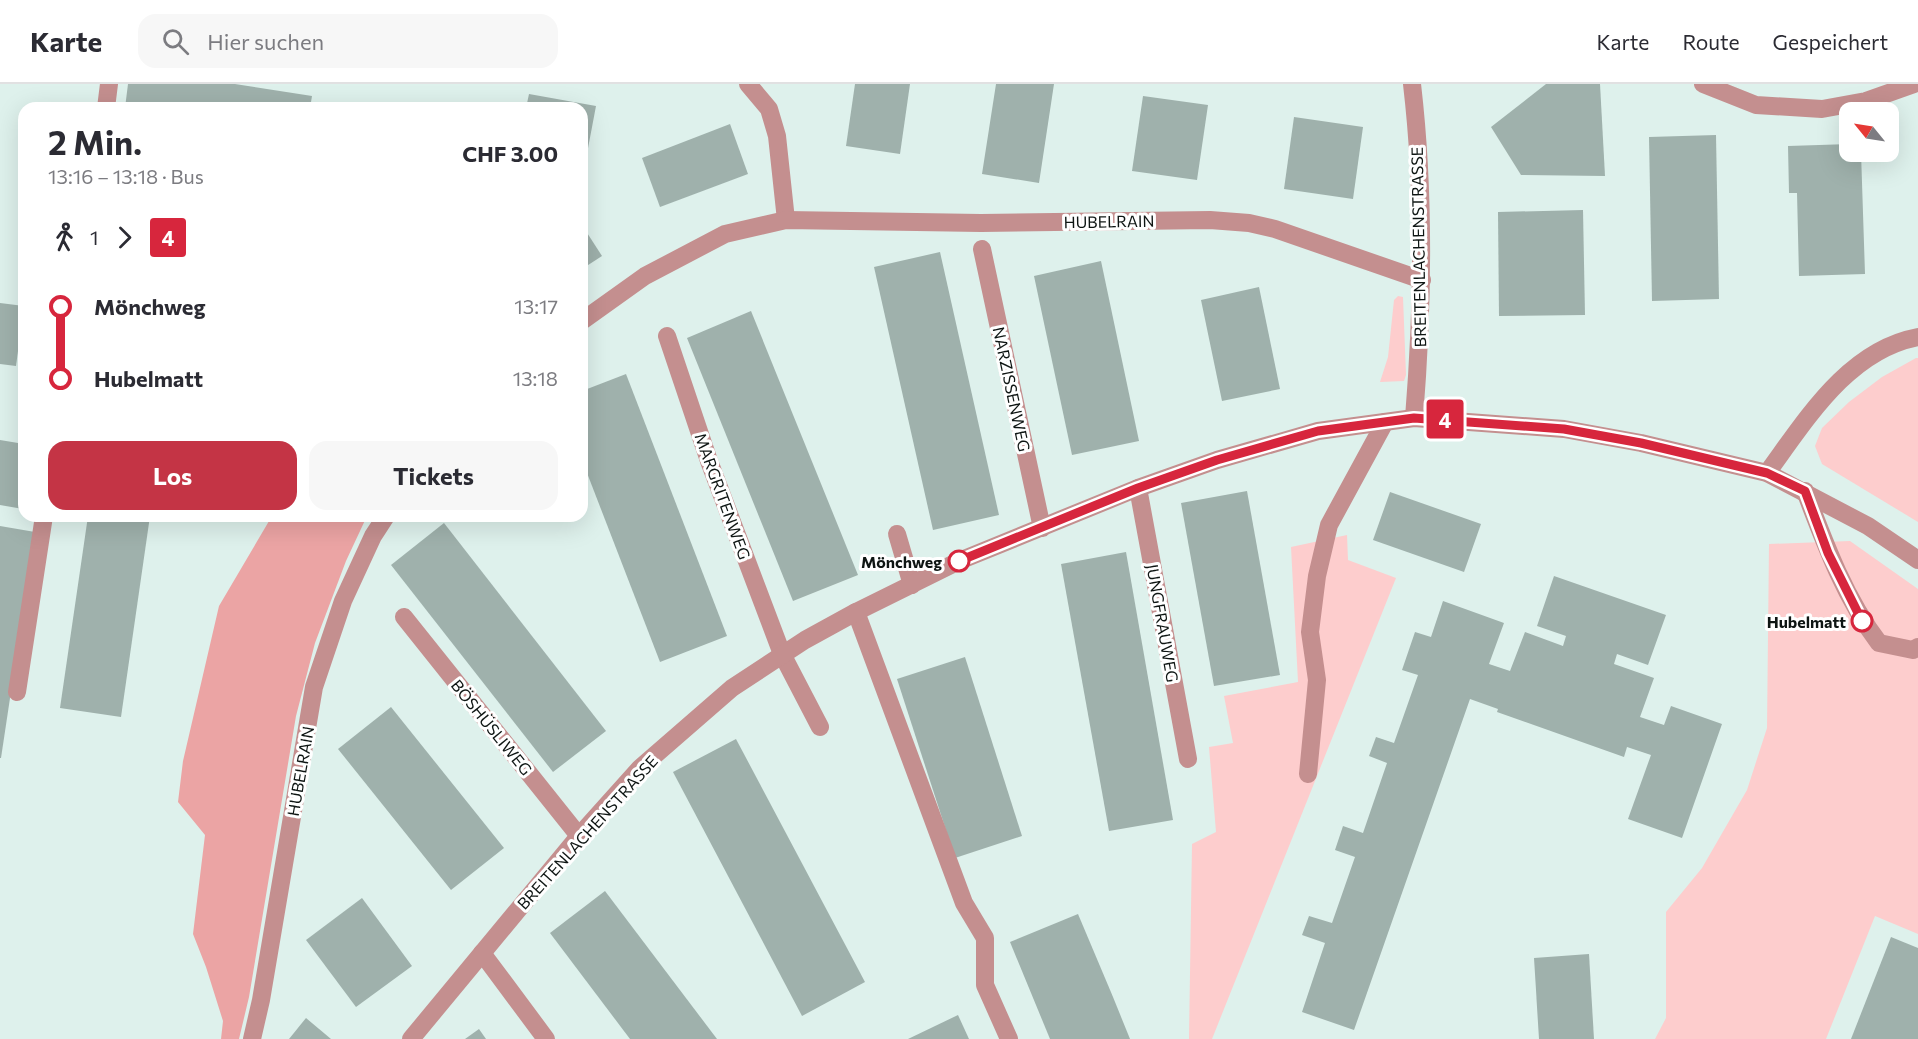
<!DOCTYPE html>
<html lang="de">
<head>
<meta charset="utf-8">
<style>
  :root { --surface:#fff; --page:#f7f7f7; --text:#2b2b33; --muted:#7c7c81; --line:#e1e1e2; --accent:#c43445 }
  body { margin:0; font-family:Commissioner,sans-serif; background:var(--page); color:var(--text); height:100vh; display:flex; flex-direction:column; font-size:22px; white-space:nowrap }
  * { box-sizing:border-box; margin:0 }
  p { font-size:20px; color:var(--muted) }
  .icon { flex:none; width:33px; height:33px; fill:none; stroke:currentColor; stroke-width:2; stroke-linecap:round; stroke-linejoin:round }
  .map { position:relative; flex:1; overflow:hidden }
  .drawer { position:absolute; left:18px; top:18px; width:570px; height:420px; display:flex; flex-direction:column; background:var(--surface); border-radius:18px; box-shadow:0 6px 24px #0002 }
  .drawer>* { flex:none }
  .badge { padding:0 12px; border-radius:4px; font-size:21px; line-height:39px }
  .needle { width:39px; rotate:300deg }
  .buttons { position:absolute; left:1839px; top:18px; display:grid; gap:12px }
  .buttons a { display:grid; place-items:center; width:60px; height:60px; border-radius:12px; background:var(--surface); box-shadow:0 6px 24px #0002; font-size:30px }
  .map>.badge { position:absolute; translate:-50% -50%; box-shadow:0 0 0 3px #fff }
  .legs { display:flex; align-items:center; gap:9px; height:66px; padding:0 30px; font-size:20px }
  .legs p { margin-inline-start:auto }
  .headline { display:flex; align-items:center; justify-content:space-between; height:102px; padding:0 30px }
  h1 { font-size:33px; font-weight:700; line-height:45px }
  .action { display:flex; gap:12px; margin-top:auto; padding:12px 30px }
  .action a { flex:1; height:69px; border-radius:18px; background:var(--accent); color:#fff; font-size:24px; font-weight:700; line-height:69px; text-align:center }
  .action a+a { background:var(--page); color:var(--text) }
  ul { padding:0 30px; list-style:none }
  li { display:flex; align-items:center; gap:21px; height:72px; font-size:22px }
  li i { display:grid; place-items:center; width:9px; height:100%; margin:0 8px; background:currentColor }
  li i::after { content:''; width:15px; height:15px; margin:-8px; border:4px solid; border-radius:50%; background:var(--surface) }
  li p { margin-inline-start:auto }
  li:first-child i { background:linear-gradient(#0000 50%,currentColor 0) }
  li:last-child i { background:linear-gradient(currentColor 50%,#0000 0) }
  header { display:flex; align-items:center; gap:36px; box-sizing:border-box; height:84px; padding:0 30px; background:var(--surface); border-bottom:2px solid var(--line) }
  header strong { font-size:28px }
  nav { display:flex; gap:33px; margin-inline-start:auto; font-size:21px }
  .search { width:420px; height:54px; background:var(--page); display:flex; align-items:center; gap:15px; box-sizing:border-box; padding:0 21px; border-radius:18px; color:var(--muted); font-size:22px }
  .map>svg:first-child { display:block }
  .green { fill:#fdcdcd }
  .forest { fill:#eba4a4 }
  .building { fill:#9fb1ac }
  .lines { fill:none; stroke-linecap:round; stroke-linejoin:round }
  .minor { stroke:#c48f8f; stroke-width:18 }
  .line-1-casing { stroke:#fff; stroke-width:14 }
  .line-1 { stroke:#d7263d; stroke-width:9 }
  .stop-1-dot { fill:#fff; stroke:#d7263d; stroke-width:3 }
  .labels { text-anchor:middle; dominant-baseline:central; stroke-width:6; stroke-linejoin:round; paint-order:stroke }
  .street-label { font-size:16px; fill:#0e1513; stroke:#fff }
  .stop-label { font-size:16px; font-weight:bold; fill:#0e1513; stroke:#fff; text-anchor:end }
</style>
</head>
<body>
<header>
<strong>Karte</strong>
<div class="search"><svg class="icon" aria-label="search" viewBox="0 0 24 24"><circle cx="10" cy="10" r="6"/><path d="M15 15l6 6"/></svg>Hier suchen</div>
<nav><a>Karte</a><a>Route</a><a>Gespeichert</a></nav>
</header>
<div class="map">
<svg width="1918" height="955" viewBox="0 0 1918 955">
  <rect width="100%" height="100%" fill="#def1ec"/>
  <g class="green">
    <polygon points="1398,212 1403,213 1406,291 1404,297 1380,298 1388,273 1394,216"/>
    <polygon points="1916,274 1918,274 1918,438 1822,380 1815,362 1822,344 1849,318 1882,293"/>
    <polygon points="1347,451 1348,476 1396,494 1212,955 1189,955 1192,760 1216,748 1209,663 1233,659 1224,612 1298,598 1291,463"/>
    <polygon points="1850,457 1918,505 1918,850 1875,832 1826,955 1655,955 1666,934 1666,828 1702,784 1747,706 1767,644 1769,460"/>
  </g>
  <polygon class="forest" points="272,432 367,432 346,477 315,559 296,632 249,913 239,955 221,955 223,937 206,883 193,850 205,751 178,718 183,677 219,522"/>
  <g class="building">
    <polygon points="128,0 235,0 312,12 310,24 125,24"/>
    <polygon points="855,0 910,0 900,70 846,62"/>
    <polygon points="996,0 1054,0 1039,99 982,90"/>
    <polygon points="1546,0 1600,0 1605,92 1521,91 1491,43"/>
    <polygon points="529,10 596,22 585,80 582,79 582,24 526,24"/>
    <polygon points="1143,12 1208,21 1197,96 1132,87"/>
    <polygon points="1294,33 1363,43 1353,115 1284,105"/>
    <polygon points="730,40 748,90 660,123 642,74"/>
    <polygon points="1716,51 1719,215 1652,217 1649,53"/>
    <polygon points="1850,60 1850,68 1861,68 1865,190 1799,192 1797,109 1789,109 1788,62"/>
    <polygon points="1583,126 1585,231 1499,232 1498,128"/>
    <polygon points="582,141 602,172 582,185"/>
    <polygon points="940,168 999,431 933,446 874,183"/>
    <polygon points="1101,177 1139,357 1072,371 1034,192"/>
    <polygon points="1259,203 1280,305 1222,317 1201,216"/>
    <polygon points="0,219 24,222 16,282 0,280"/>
    <polygon points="751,227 858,491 793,517 687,254"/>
    <polygon points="626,290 727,552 660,578 582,376 582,307"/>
    <polygon points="0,356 24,360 23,425 0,421"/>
    <polygon points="1247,407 1280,591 1214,602 1181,419"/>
    <polygon points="1390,408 1481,440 1464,488 1373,456"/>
    <polygon points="88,432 150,432 121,633 60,624"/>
    <polygon points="444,439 606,647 553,688 391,481"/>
    <polygon points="0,442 35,448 1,674 0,674"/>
    <polygon points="1126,468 1173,736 1109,747 1061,480"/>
    <polygon points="1554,492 1666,531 1648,581 1617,570 1614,580 1654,594 1640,633 1664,641 1671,622 1722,640 1682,754 1628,735 1651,671 1627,663 1624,673 1497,628 1498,625 1470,615 1354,946 1302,928 1325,859 1302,851 1309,832 1332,839 1355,773 1335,766 1343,742 1363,749 1387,679 1369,672 1376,653 1394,659 1418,591 1402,586 1415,548 1431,553 1443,517 1504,539 1489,580 1510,587 1525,548 1563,562 1566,552 1537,542"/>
    <polygon points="965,573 1022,752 955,774 897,595"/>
    <polygon points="391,623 504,764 451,806 338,665"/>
    <polygon points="736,655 865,898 802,932 673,688"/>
    <polygon points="605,807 717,955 630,955 550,849"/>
    <polygon points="362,814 412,882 356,923 306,856"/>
    <polygon points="1078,830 1113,913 1130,955 1050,955 1010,858"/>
    <polygon points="1891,853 1918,864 1918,955 1851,955"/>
    <polygon points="1589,870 1594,955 1539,955 1534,874"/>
    <polygon points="958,931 969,955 908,955"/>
    <polygon points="306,934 331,955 289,955"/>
    <polygon points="479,945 486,955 465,955"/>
  </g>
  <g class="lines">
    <g class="minor">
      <polyline points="748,0 769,25 777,52 786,136"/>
      <path d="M1412,0C1425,111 1423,223 1414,334"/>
      <polyline points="1703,0 1756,21 1822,25 1866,17 1914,0"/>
      <polyline points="106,24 109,0"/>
      <polyline points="982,165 1042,444"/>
      <polyline points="582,237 645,192 725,150 786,136 981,139 1210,136 1249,139 1275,145 1422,196"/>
      <polyline points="667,252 709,377 782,570 820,643"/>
      <path d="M1767,389C1806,336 1848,266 1918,253"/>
      <polyline points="1138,404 1188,675"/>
      <path d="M1805,407C1825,460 1845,514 1879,559L1913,566L1918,563"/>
      <polyline points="897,450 912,501"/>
      <polyline points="856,528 964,819 985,854 985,901 1009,955"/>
      <polyline points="404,533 579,752"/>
      <polyline points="17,608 44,432"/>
      <polyline points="1308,690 1317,596 1310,548 1317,492 1329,441 1385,338"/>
      <polyline points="482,869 546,955"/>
      <polyline points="252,955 261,916 314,603 343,517 373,452 386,432"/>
      <polyline points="411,955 579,752 640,684 732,604 805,556 856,528 959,477 1138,404 1217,376 1318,347 1414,334 1564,345 1641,359 1767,389 1868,442 1918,476"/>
    </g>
  </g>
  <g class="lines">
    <defs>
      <polyline id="line-1" points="959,477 1138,404 1217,376 1318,347 1414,334 1564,345 1641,359 1767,389 1805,407 1828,469 1862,537"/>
    </defs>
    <use href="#line-1" class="line-1-casing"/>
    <use href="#line-1" class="line-1"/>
  </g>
  <g class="stop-1-dot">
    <circle cx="959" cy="477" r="10"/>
    <circle cx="1862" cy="537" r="10"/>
  </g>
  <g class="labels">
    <g class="street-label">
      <text transform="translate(1109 137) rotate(-1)">HUBELRAIN</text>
      <text transform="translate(1418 163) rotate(-91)">BREITENLACHENSTRASSE</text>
      <text transform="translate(1012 305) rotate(78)">NARZISSENWEG</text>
      <text transform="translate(723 412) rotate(70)">MARGRITENWEG</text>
      <text transform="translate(1163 539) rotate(80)">JUNGFRAUWEG</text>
      <text transform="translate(492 643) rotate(51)">BÖSHÜSLIWEG</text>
      <text transform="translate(300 687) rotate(-80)">HUBELRAIN</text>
      <text transform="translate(587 748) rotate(-48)">BREITENLACHENSTRASSE</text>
    </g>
    <g class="stop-label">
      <text x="942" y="477">Mönchweg</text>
      <text x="1846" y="537">Hubelmatt</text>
    </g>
  </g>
</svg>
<div class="buttons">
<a><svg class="needle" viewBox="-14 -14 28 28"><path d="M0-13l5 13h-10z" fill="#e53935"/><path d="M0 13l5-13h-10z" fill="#7c7c81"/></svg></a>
</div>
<b class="badge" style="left:1445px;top:335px;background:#d7263d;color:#fff">4</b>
<section class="drawer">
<div class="headline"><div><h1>2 Min.</h1><p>13:16 – 13:18 · Bus</p></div><b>CHF 3.00</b></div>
<div class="legs"><svg class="icon" aria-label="walk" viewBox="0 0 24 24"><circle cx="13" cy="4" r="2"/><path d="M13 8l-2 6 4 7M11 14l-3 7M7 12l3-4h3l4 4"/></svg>1<svg class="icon" aria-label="forward" viewBox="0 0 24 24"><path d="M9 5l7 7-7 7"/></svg><b class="badge" style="background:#d7263d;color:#fff">4</b></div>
<ul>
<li><i style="color:#d7263d"></i><b>Mönchweg</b><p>13:17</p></li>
<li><i style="color:#d7263d"></i><b>Hubelmatt</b><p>13:18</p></li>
</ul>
<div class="action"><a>Los</a><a>Tickets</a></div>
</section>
</div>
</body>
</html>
